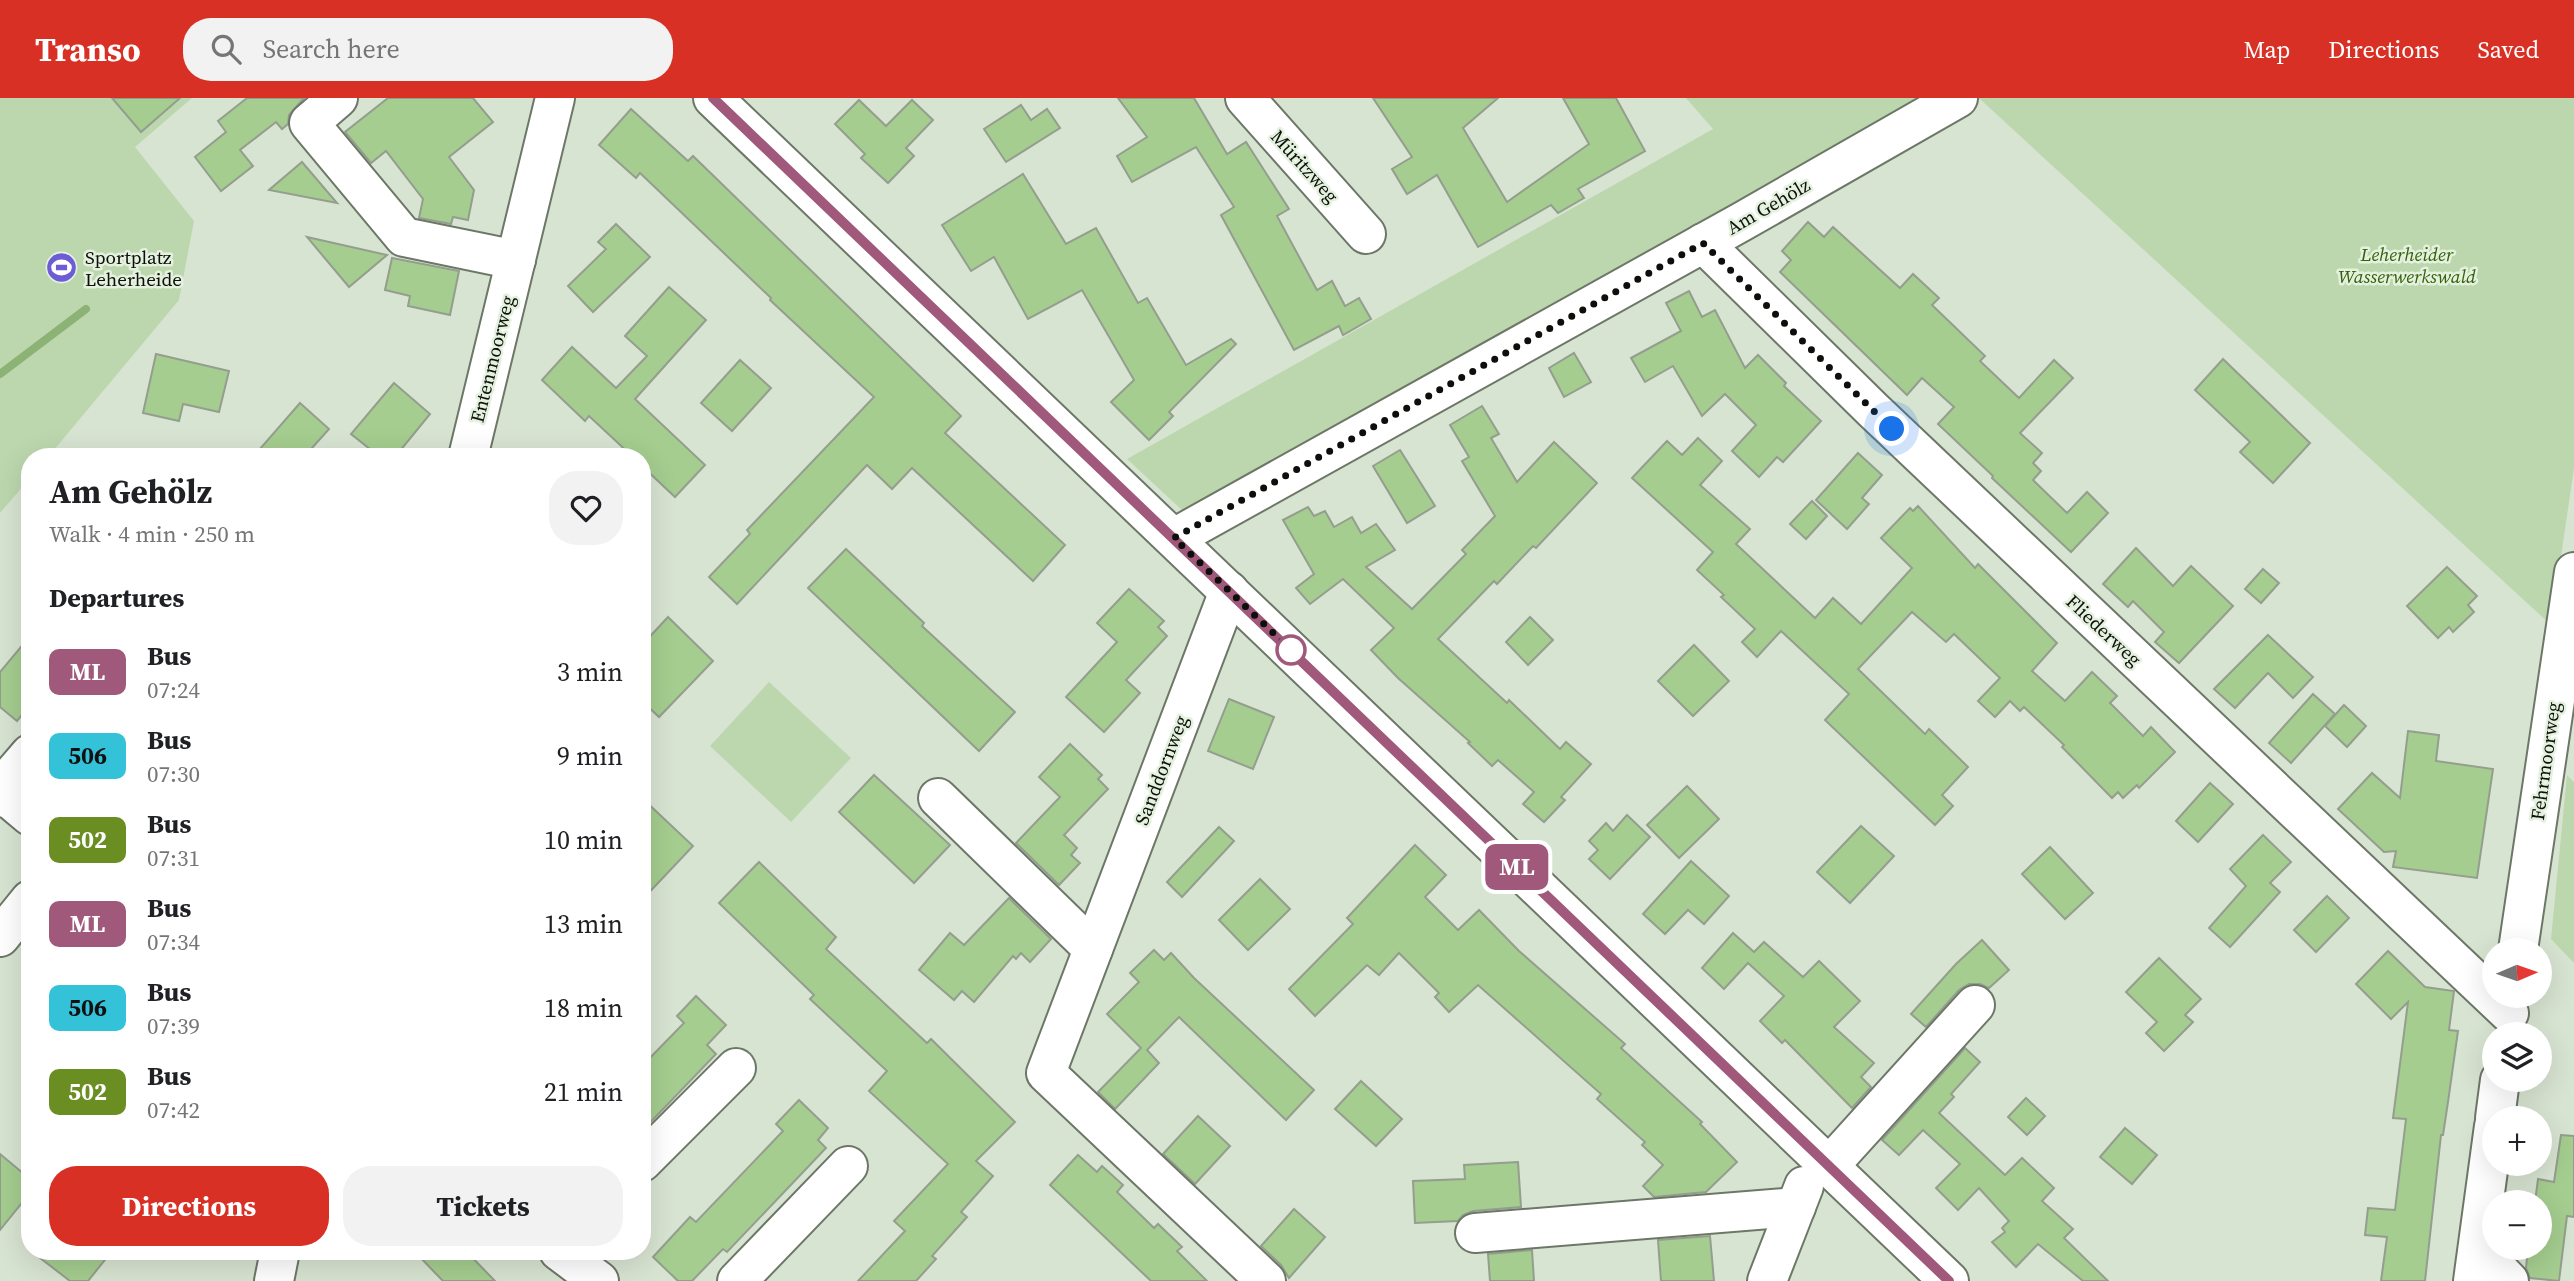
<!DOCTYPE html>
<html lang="en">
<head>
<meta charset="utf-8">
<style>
  :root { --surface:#fff; --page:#f2f2f2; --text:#202124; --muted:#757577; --accent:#d93025 }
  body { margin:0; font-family:"Source Serif 4",serif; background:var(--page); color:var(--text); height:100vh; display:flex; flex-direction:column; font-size:26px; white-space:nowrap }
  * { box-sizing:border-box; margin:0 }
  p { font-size:23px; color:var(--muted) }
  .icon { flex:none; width:38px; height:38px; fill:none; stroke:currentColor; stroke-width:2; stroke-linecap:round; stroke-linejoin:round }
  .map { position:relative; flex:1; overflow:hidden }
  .side { position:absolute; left:21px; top:350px; width:630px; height:812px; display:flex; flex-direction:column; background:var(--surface); border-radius:28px; box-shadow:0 7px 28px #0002 }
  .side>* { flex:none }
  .badge { padding:0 14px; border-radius:10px; font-size:24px; line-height:46px }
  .needle { width:46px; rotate:88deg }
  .tools { position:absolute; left:2482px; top:840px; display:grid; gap:14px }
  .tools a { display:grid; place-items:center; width:70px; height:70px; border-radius:50%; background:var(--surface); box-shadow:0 7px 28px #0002; font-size:35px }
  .you { position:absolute; width:35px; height:35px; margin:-18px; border:5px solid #fff; border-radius:50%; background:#1a73e8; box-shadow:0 0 0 10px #1a73e833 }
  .map>.badge { position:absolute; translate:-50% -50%; box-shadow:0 0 0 4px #fff }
  h2 { padding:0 28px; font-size:26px; line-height:63px }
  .round { display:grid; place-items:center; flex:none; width:74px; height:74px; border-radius:28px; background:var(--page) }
  .overview { display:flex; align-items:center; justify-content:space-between; height:119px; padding:0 28px }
  h1 { font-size:33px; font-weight:700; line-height:52px }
  .cta { display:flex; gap:14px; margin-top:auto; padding:14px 28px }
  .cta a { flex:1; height:80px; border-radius:28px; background:var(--accent); color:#fff; font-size:28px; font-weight:700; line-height:80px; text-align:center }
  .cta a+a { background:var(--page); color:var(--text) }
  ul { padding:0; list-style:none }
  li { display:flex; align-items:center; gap:21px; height:84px; padding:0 28px }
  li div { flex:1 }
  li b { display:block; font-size:26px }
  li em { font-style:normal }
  li .badge { min-width:77px; font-weight:700; text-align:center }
  header { display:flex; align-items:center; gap:42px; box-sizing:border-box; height:98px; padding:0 35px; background:var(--accent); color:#fff }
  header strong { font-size:33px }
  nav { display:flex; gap:38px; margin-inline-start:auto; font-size:24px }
  .search { width:490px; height:63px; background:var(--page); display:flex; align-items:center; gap:18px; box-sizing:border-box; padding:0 24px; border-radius:28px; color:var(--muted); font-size:26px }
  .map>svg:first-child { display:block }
  .green { fill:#bcd7ae }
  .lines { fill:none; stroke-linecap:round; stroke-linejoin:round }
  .stream { stroke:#8cb276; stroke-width:8 }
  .building { fill:#a5cd8f; stroke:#949e8e; stroke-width:2 }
  .minor-casing { stroke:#6d7767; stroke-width:42 }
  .minor { stroke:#fff; stroke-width:38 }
  .line-casing { stroke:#fff; stroke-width:16 }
  .line { stroke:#a0587b; stroke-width:10 }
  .walk { stroke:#0c0f0a; stroke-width:7; stroke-dasharray:0 12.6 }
  .stop-dot { fill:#fff; stroke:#a0587b; stroke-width:3.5 }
  .labels { text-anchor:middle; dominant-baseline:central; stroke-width:5; stroke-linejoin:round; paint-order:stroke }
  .street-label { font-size:19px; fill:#0c0f0a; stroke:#e5f1df }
  .park-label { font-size:19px; font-style:italic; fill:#346209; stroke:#e5f1df }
  .poi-label { font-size:19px; fill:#0c0f0a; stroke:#e5f1df; text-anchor:start }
</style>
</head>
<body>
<header>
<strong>Transo</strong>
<div class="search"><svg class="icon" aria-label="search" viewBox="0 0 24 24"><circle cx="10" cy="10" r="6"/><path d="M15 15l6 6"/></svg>Search here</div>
<nav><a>Map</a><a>Directions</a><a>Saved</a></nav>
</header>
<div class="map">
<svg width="2574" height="1183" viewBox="0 0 2574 1183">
  <rect width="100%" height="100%" fill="#d8e4d2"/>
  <g class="green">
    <polygon points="0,0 192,0 135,49 194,123 179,202 48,359 30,359 30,380 0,415"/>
    <polygon points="1686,0 2574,0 2574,370 2551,527 1980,1 1197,426 1127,361 1713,31"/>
    <polygon points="769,584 851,660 791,724 710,648"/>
    <polygon points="2567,677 2574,684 2574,865 2551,841"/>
  </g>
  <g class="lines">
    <polyline class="stream" points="0,276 86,211"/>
  </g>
  <g class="building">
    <polygon points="112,0 180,0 141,34"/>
    <polygon points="247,0 304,0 289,17 288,26 282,31 276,24 240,52 253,68 221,93 195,59 226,34 218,23"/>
    <polygon points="388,0 473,0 493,24 449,59 474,92 468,122 453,119 451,126 419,120 423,101 386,53 371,65 345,34"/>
    <polygon points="1118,0 1194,0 1227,56 1246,44 1289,111 1277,118 1317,192 1332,183 1345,208 1359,200 1371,221 1343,237 1339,228 1294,252 1221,117 1234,109 1196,49 1132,84 1117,58 1147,39"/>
    <polygon points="1373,0 1498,0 1463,30 1507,104 1589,46 1563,0 1616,0 1645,53 1578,91 1584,100 1558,115 1551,107 1478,149 1437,77 1407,96 1392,71 1412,59"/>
    <polygon points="859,2 886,28 912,2 933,22 906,50 914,58 888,85 861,60 865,56 835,26"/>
    <polygon points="1021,7 1031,22 1047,11 1060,30 1006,64 984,31"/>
    <polygon points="631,11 688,63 693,58 961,318 945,335 1065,447 1033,483 912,370 892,391 867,367 737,506 709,479 750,436 747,432 874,299 770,202 771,200 640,75 636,80 599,47"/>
    <polygon points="302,64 337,105 269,92"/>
    <polygon points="1023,76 1066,146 1096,130 1138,205 1147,200 1186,267 1231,241 1236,246 1169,314 1173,318 1149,342 1111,304 1134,282 1082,192 1028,221 994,159 971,173 942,127"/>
    <polygon points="1808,124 1824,139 1833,129 1900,190 1913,176 1939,200 1932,207 1985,258 1980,263 2019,300 2054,262 2073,280 2020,335 2042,355 2033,365 2041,373 2033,382 2067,415 2087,394 2108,415 2071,454 1992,380 1993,378 1938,326 1954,309 1922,280 1907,297 1780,174 1791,162 1782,153"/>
    <polygon points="616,126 650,159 593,214 568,188 606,151 598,144"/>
    <polygon points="307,139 387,157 349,189"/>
    <polygon points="392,160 459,173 450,217 408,208 410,198 385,192"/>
    <polygon points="669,189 706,222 635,301 705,367 675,399 642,368 642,359 633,359 589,318 585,323 542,282 572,249 616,290 647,258 625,238"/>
    <polygon points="1689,193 1702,219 1715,212 1745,270 1758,257 1786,285 1784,288 1821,323 1783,364 1777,359 1759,379 1732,353 1756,327 1725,296 1702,318 1673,268 1645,284 1631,260 1681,233 1666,205"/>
    <polygon points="1574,255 1591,284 1564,299 1549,270"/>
    <polygon points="156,256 229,273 219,314 183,306 179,323 143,315"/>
    <polygon points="2223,261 2310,345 2273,385 2240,354 2250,344 2195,292"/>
    <polygon points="740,262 771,290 732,333 701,305"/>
    <polygon points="394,285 430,316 395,359 380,359 351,336"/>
    <polygon points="300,305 329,331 304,359 253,359"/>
    <polygon points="1482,308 1499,336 1491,340 1517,384 1554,344 1597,385 1536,450 1533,448 1497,486 1494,483 1438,541 1507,605 1509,602 1560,651 1566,644 1591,666 1561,699 1565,702 1544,724 1523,706 1534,694 1498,662 1492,668 1468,645 1470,644 1398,580 1371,552 1394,530 1343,481 1310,506 1296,490 1314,476 1283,422 1308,409 1314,418 1325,413 1334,429 1352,419 1361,435 1376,426 1395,452 1366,469 1412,511 1466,456 1462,452 1495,418 1462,363 1469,359 1450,327"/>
    <polygon points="1698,340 1722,363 1700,387 1750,431 1736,446 1815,520 1833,500 1861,526 1912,470 1881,440 1910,410 1913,413 1918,408 1975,470 1978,466 2057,545 2032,573 2065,603 2092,574 2117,598 2110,605 2143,638 2151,629 2175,654 2139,690 2137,687 2123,700 2118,694 2112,700 2062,649 2064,647 2024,609 2020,613 2010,603 1995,619 1978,603 2000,580 1954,536 1946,544 1912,514 1858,571 1925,636 1929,631 1968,669 1942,697 1953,708 1935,727 1825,622 1849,596 1781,533 1757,559 1742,544 1755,531 1721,499 1724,497 1697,472 1713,454 1632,380 1667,343 1682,357"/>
    <polygon points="1400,352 1435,408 1407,425 1373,368"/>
    <polygon points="1858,355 1882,377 1862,400 1869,406 1847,431 1816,402"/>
    <polygon points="1812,403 1827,418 1806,441 1790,426"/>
    <polygon points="2136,450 2173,488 2191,468 2233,508 2179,565 2155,544 2164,534 2133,503 2128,509 2103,486"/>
    <polygon points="846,451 924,525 922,528 1015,614 979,653 808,490"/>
    <polygon points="2447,469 2477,498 2468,507 2474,514 2453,534 2449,529 2438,540 2407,508"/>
    <polygon points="2263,471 2279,485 2261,505 2245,491"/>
    <polygon points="1129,491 1164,523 1158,529 1167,538 1126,582 1140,595 1104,634 1066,599 1117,544 1097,525"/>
    <polygon points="668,519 713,563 659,619 642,603 642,547"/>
    <polygon points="1530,519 1553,542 1528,567 1506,544"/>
    <polygon points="2268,537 2313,579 2293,600 2268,575 2235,610 2214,591"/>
    <polygon points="30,538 30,607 17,623 0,609 0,574"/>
    <polygon points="1694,547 1729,583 1693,618 1658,583"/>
    <polygon points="2313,596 2335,616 2291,665 2269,645"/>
    <polygon points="1229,601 1274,619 1253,671 1208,653"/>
    <polygon points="2344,607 2366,628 2347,649 2325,628"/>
    <polygon points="2408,633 2439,637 2436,663 2493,671 2477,780 2393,769 2396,753 2384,754 2338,711 2372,675 2400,700"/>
    <polygon points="1070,646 1102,677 1098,681 1108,691 1064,737 1077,750 1071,757 1080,765 1059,787 1016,745 1060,699 1039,679"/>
    <polygon points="874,677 950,747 914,785 839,714"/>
    <polygon points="2210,685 2233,706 2198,744 2176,723"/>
    <polygon points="1687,688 1719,721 1679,760 1647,727"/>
    <polygon points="642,700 693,748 642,802"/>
    <polygon points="1627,717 1650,739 1610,781 1589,761 1598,752 1589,743 1606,725 1613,733"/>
    <polygon points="1861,728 1894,758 1850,805 1817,774"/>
    <polygon points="1219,729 1234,743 1182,799 1167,784"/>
    <polygon points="2263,737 2291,764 2270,785 2280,794 2230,849 2209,830 2246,788 2230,771"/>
    <polygon points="1415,747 1446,777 1425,799 1458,832 1479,812 1519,853 1625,946 1621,950 1702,1024 1700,1026 1737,1064 1706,1094 1654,1099 1643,1088 1663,1067 1642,1047 1645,1044 1597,1001 1601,996 1478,887 1449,914 1435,899 1439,895 1399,855 1379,877 1367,867 1315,918 1289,891 1353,826 1347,820"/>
    <polygon points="2050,749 2093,795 2065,821 2022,776"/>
    <polygon points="1691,763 1729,798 1704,826 1688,812 1665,836 1643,816"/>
    <polygon points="759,764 836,839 826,851 927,945 931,941 1015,1024 976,1063 993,1078 961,1114 967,1119 932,1158 936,1161 916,1183 858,1183 905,1133 894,1123 948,1066 869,993 887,973 810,901 814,897 719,805"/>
    <polygon points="1260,781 1290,811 1248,852 1219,822"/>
    <polygon points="2327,798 2349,820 2316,854 2294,832"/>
    <polygon points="1009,800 1051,841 1030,864 1021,855 1016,861 1013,858 974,904 962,893 954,902 919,872 950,835 964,847"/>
    <polygon points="1733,835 1754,854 1764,844 1803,879 1819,863 1860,903 1834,929 1874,965 1861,979 1871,989 1852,1010 1785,942 1782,945 1760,923 1784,898 1748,865 1724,891 1702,870"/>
    <polygon points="1982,842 2009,872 1989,890 1980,886 1969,886 1959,892 1926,929 1911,916 1956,866"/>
    <polygon points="1154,852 1164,862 1171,855 1194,880 1314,992 1286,1022 1179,919 1147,952 1159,965 1115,1011 1098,994 1141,950 1107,916 1139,884 1130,875"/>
    <polygon points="2388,853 2425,889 2454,893 2449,932 2458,933 2448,1004 2443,1037 2441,1037 2425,1183 2381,1183 2387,1139 2365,1137 2368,1110 2395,1112 2406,1021 2393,1020 2408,904 2391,921 2356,886"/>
    <polygon points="2159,860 2201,901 2185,917 2193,924 2164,953 2146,935 2157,924 2126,894"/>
    <polygon points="696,898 726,927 707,947 716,956 642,1033 642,968 684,925 677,918"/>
    <polygon points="1965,950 1980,964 1951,996 1954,999 1939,1015 2005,1077 2022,1060 2054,1090 2042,1103 2073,1131 2064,1140 2108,1183 2083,1183 2038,1146 2016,1169 1992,1144 2005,1134 2002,1130 2009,1123 1979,1090 1958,1112 1936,1090 1960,1066 1923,1032 1899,1057 1882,1042"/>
    <polygon points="1361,983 1402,1021 1376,1048 1335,1011"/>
    <polygon points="2026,1000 2045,1018 2027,1037 2008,1019"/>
    <polygon points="799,1002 828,1030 818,1042 826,1050 727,1154 723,1151 692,1183 678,1183 653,1159 690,1119 696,1124 783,1033 776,1026"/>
    <polygon points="1198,1018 1230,1048 1195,1086 1163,1056"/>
    <polygon points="2125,1030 2157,1057 2132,1086 2100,1059"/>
    <polygon points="2561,1037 2574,1038 2574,1119 2567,1118 2559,1183 2530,1180 2526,1170 2528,1150 2539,1150 2539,1104 2535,1104 2538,1081 2554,1084"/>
    <polygon points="0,1056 30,1081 30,1095 0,1132"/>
    <polygon points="1078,1057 1097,1074 1102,1068 1123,1087 1117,1094 1154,1130 1158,1126 1182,1149 1177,1153 1207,1183 1151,1183 1050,1087"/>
    <polygon points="1518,1064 1521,1109 1473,1113 1463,1117 1458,1123 1415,1125 1413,1083 1465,1081 1464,1067"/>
    <polygon points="1294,1111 1325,1139 1289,1180 1281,1167 1261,1148"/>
    <polygon points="1710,1138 1714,1183 1661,1183 1658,1142"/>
    <polygon points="1532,1152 1534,1183 1490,1183 1488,1156"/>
    <polygon points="31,1153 112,1153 88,1183 70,1183"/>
    <polygon points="414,1153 466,1153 495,1183 443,1183"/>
  </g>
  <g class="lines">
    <defs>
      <g id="minor">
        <polyline points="338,0 309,25 404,139 516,162"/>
        <polyline points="713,0 1949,1183"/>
        <polyline points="1245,0 1366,136"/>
        <polyline points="1703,145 1873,312 2509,915"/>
        <polyline points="468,359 555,0"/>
        <polyline points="1174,440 1743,123 1958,0"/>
        <polyline points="1229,493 1046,975 1266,1183"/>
        <polyline points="0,691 30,656"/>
        <polyline points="0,698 11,702 30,718"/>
        <polyline points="938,700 1093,851"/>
        <polyline points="0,839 30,802"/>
        <polyline points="2518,852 2574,474"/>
        <polyline points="2495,1020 2500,982"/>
        <polyline points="642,1064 736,970"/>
        <polyline points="1829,1068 1975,907"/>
        <polyline points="1475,1135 1796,1109"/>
        <polyline points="2478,1151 2509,1183"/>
        <polyline points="559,1153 599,1183"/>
        <polyline points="274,1183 280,1153"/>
        <polyline points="737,1183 848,1068"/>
        <polyline points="1767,1183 1804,1088"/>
        <polyline points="2473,1183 2494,1028"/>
      </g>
    </defs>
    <use href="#minor" class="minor-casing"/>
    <use href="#minor" class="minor"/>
  </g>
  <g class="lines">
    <defs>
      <polyline id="line" points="713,0 1949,1183"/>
    </defs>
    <use href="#line" class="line-casing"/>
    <use href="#line" class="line"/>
    <polyline class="walk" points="1291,552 1174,440 1703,145 1892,331"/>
  </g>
  <defs>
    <symbol id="stadium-disc" viewBox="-11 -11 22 22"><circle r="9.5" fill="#6c5cd6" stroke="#e5f1df"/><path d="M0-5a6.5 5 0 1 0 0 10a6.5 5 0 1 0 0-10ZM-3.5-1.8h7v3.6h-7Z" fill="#fff"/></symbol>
  </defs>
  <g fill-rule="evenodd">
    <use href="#stadium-disc" x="44" y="152" width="35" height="35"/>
  </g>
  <circle class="stop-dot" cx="1291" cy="552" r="14"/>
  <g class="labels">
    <g class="street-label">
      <text transform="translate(1305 68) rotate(48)">Müritzweg</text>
      <text transform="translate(1768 108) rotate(-30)">Am Gehölz</text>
      <text transform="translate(492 261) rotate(-76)">Entenmoorweg</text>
      <text transform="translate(2104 532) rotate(43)">Fliederweg</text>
      <text transform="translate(2545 663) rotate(-82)">Fehrmoorweg</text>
      <text transform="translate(1161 672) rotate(-69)">Sanddornweg</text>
    </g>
    <g class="park-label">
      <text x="2407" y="156">Leherheider<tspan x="2407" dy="22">Wasserwerkswald</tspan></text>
    </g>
    <g class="poi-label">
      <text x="85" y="159">Sportplatz<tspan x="85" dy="22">Leherheide</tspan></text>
    </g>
  </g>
</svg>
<div class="tools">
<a><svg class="needle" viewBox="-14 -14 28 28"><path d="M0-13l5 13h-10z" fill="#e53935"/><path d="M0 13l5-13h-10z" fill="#757577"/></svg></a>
<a><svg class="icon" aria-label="layers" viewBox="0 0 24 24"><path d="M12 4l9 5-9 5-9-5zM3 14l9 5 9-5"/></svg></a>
<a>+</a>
<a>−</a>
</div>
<div class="you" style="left:1892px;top:331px"></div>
<b class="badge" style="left:1517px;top:769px;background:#a0587b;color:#fff">ML</b>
<section class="side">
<div class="overview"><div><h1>Am Gehölz</h1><p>Walk · 4 min · 250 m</p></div><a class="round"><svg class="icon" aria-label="heart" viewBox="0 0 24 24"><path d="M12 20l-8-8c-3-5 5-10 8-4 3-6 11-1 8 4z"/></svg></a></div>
<h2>Departures</h2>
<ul>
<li><span class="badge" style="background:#a0587b;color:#fff">ML</span><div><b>Bus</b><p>07:24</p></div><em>3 min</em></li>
<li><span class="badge" style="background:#34c2d8;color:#111">506</span><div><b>Bus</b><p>07:30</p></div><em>9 min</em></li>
<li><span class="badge" style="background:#6b8e23;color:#fff">502</span><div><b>Bus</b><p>07:31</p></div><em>10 min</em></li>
<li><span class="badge" style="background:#a0587b;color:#fff">ML</span><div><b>Bus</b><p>07:34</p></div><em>13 min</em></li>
<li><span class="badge" style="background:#34c2d8;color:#111">506</span><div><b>Bus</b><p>07:39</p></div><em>18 min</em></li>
<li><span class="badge" style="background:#6b8e23;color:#fff">502</span><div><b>Bus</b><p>07:42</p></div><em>21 min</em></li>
</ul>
<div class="cta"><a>Directions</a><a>Tickets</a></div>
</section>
</div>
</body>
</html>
